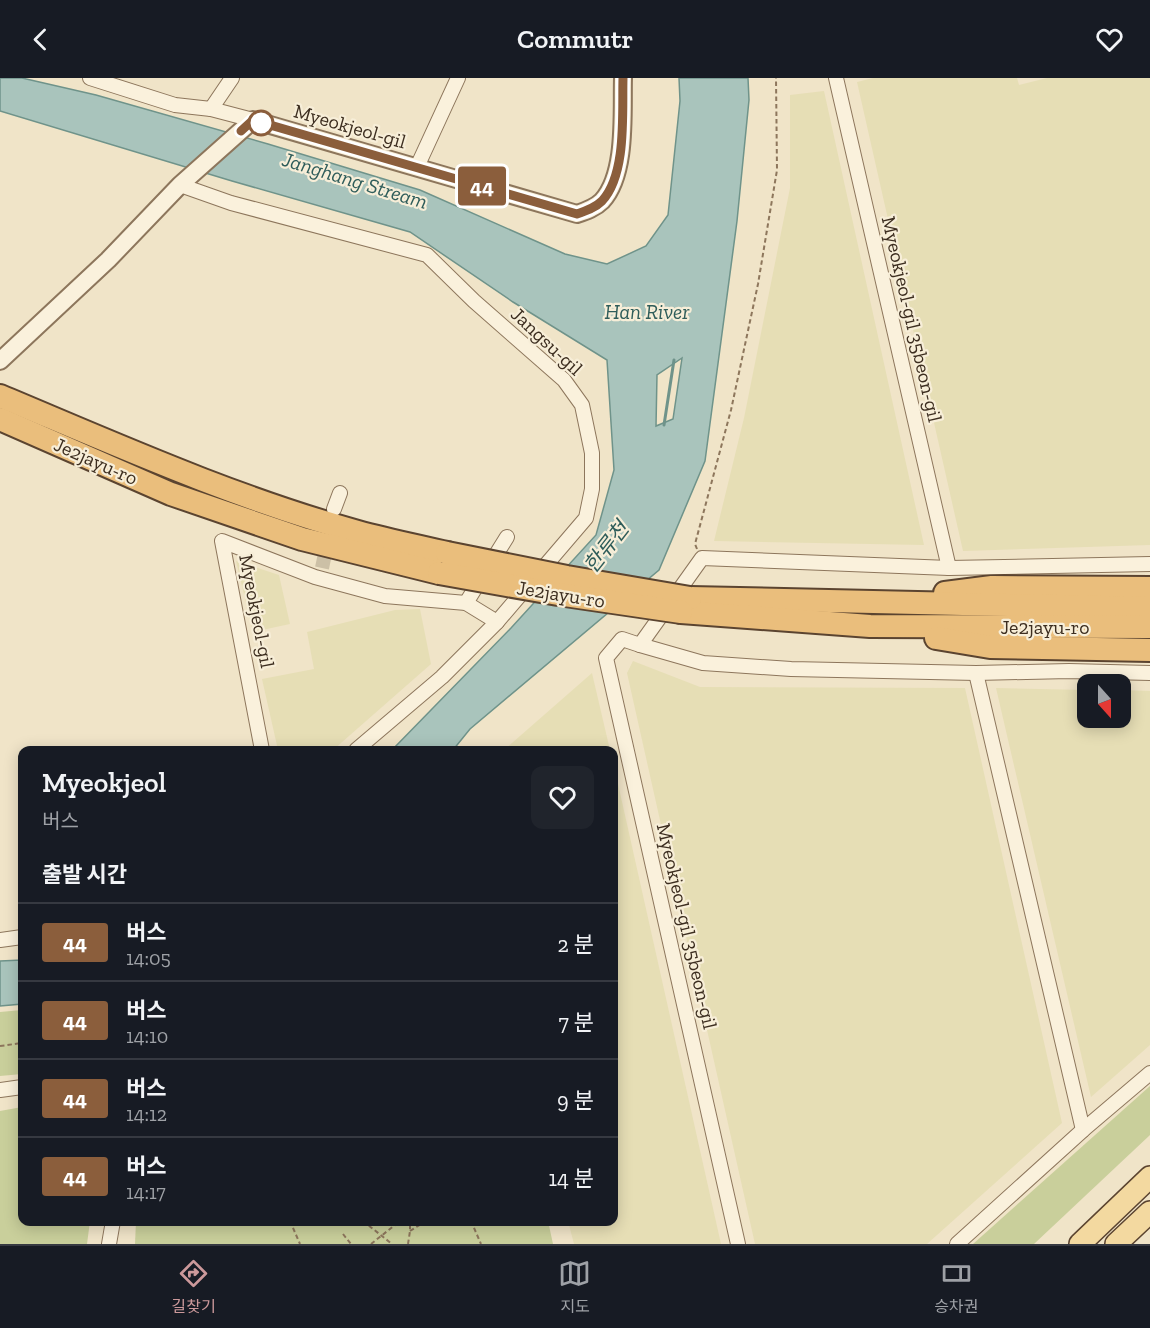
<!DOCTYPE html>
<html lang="ko">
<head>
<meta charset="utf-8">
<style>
  :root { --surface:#171b24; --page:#20242c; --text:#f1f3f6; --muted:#9ea1a6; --line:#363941; --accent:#cc999b }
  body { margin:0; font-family:"Zilla Slab","Noto Sans KR",serif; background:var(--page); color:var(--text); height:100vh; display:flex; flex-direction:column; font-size:22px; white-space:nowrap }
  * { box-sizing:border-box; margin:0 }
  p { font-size:20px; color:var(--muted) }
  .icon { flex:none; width:33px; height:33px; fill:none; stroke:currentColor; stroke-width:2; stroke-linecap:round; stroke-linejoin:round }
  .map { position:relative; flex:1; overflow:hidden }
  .drawer { position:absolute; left:18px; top:668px; width:600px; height:480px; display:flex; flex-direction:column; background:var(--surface); border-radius:12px; box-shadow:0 3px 15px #0003 }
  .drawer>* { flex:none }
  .badge { padding:0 12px; border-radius:4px; font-size:21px; line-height:39px }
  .needle { width:39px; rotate:159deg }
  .controls { position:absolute; left:1077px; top:596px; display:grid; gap:12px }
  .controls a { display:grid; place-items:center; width:54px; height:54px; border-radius:12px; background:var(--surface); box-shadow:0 3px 15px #0003; font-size:30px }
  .map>.badge { position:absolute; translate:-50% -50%; box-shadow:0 0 0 3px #fff }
  h2 { padding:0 24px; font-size:22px; line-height:54px }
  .round { display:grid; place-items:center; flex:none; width:63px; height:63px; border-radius:12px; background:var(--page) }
  .overview { display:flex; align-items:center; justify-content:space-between; height:102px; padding:0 24px }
  h1 { font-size:28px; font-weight:600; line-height:45px }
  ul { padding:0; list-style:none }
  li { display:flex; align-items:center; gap:18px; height:78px; padding:0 24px; border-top:2px solid var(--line) }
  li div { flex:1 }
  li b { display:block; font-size:22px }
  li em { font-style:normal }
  li .badge { min-width:66px; font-weight:700; text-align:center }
  header { display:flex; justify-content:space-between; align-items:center; height:78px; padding:0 24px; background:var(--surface); font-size:27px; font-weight:600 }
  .tabs { display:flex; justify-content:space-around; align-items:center; height:84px; border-top:2px solid var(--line); background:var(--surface); font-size:16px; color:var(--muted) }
  .tabs a { display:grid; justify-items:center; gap:3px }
  .tabs .active { color:var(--accent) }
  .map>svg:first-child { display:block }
  .farmland { fill:#e6deb5 }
  .green { fill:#c9cf9b }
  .water { fill:#a9c4bc; stroke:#6f938a; stroke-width:1.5; fill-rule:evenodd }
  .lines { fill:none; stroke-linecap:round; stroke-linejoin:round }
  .stream { stroke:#6f938a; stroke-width:3 }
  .minor-tunnel { stroke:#ccc0a6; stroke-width:14; stroke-dasharray:14 7; stroke-linecap:butt }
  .minor-casing { stroke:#8d765c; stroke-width:16 }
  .tertiary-casing { stroke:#8d765c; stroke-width:20 }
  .primary-casing { stroke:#5b4430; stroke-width:24 }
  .trunk-casing { stroke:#5b4430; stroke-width:26 }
  .path { stroke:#8d765c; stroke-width:2; stroke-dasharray:4.5 3; stroke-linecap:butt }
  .minor { stroke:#faf1dc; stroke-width:14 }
  .tertiary { stroke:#faf1dc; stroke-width:16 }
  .primary { stroke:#f3d9a0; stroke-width:21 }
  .trunk { stroke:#eabe7c; stroke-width:22 }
  .trunk-bridge-casing { stroke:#5b4430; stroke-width:26; stroke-linecap:butt }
  .trunk-bridge { stroke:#eabe7c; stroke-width:22 }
  .line-casing { stroke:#fff; stroke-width:14 }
  .line { stroke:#8b5e3c; stroke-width:9 }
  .stop-dot { fill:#fff; stroke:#8b5e3c; stroke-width:3 }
  .labels { text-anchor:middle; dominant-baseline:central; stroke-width:4.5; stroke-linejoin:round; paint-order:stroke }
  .street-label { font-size:20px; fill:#3d2e20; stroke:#f7eed8 }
  .water-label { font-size:21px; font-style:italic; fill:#2f5d5a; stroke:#f7eed8 }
</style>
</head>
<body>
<header><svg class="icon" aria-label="back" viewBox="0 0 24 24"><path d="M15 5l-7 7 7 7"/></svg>Commutr<svg class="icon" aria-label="heart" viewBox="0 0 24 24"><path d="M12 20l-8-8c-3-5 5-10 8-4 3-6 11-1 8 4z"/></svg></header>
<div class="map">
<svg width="1150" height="1166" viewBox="0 0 1150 1166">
  <rect width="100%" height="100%" fill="#f0e4c8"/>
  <g class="farmland">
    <polygon points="873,0 1017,0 1019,7 1047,0 1150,0 1150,467 963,473 857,4"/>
    <polygon points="824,13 924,467 714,463 744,340 790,110 790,17"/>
    <polygon points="236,483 279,497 290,546 253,554"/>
    <polygon points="420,531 431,586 333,672 278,672 262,601 314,591 307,554 395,532"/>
    <polygon points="633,583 700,609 965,610 1062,1045 927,1166 755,1166 627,595"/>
    <polygon points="592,595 610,672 504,672"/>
    <polygon points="996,610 1087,612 1088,639 1120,639 1121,612 1150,613 1150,967 1091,1019"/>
    <polygon points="614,688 721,1166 574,1166 568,1143 614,1143"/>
  </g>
  <g class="green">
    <polygon points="22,932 22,996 0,998 0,934"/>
    <polygon points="1150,1008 1150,1057 1034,1166 973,1166"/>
    <polygon points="22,1029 22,1143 90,1143 87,1166 0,1166 0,1033"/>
    <polygon points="136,1143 548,1143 553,1166 135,1166"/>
  </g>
  <g class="water">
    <path d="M0,0H22L96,17L268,66L420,112L565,176L607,186L646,168L668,137L680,23L679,0H748L749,22L737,143L705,383L659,492L470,651L453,672H392L511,550L596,457L614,392L607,282L513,224L410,154L232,103L0,33ZM682,280L673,341L656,348L657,297Z"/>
    <polygon points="22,882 22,926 0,928 0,883"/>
  </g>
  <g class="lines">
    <polyline class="stream" points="664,347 674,282"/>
    <polyline class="minor-tunnel" points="322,490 328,462"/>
    <defs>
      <g id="minor">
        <polyline points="90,0 175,27 211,31 253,42"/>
        <polyline points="836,0 949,490"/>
        <polyline points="211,31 232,0"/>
        <polyline points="417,89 458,0"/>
        <polyline points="180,107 231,125 427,177 474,223 564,302 582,327 592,375 592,411 586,440 497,544 442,599 356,672"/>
        <polyline points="334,431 340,415"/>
        <polyline points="1150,486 949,490 702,480 640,567 703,585 791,591 976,595 1069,593 1150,595"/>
        <polyline points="466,525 507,459"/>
        <polyline points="640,567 622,561 606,580 738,1166"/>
        <polyline points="976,595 1083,1052"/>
        <polyline points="262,672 222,463 315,499 385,518 466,525 497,544"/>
        <polyline points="0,862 22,859"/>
        <polyline points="0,1012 22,1009"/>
        <polyline points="109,1166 113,1143"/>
        <polyline points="957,1166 1083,1052 1150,995"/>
      </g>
      <path id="tertiary" d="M0,283L108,182L180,107L253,42L577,136C586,133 595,130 602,123C627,96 622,35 623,0"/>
      <g id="primary">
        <polyline points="1080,1166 1150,1099"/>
        <polyline points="1116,1166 1150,1134"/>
      </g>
      <g id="trunk">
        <path d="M0,318C117,367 235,420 358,454C387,462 417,468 447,475"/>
        <polyline points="0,341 171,416 302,461 439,495"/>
        <polyline points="945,515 992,509 1150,510"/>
        <polyline points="690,520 1150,530"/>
        <polyline points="681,534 870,548 1150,549"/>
        <polyline points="936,560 990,569 1150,572"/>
      </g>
    </defs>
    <use href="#minor" class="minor-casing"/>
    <use href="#tertiary" class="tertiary-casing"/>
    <use href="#primary" class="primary-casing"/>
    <use href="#trunk" class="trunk-casing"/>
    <g class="path">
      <polyline points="697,471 695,466 731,332 758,206 777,92 776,0"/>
      <polyline points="0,968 22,965"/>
      <polyline points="201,1143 202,1147 234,1143"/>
      <polyline points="290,1143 300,1166"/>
      <polyline points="363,1143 392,1166"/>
      <polyline points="471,1143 481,1166"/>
      <polyline points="410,1153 426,1143"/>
      <polyline points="343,1156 351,1166"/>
      <polyline points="371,1166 400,1143"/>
      <polyline points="408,1166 410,1153 410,1143"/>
    </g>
    <use href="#minor" class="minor"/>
    <use href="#tertiary" class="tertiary"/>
    <use href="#primary" class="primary"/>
    <use href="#trunk" class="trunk"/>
    <defs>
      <g id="trunk-bridge">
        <polyline points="447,475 567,499 690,520"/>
        <polyline points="439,495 558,516 681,534"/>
      </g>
    </defs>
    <use href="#trunk-bridge" class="trunk-bridge-casing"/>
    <use href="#trunk-bridge" class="trunk-bridge"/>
  </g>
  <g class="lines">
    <defs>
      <path id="line" d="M241,53L253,42L577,136C586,133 595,130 602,123C627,96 622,35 623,0"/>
    </defs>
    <use href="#line" class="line-casing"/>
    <use href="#line" class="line"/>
  </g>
  <circle class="stop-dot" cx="261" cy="45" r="12"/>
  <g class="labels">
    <g class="street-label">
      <text transform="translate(350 48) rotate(16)">Myeokjeol-gil</text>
      <text transform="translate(912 241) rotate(77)">Myeokjeol-gil 35beon-gil</text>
      <text transform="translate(547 263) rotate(43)">Jangsu-gil</text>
      <text transform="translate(96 383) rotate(24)">Je2jayu-ro</text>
      <text transform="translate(561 516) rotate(9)">Je2jayu-ro</text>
      <text transform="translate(257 533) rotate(79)">Myeokjeol-gil</text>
      <text x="1045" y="549">Je2jayu-ro</text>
      <text transform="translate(687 848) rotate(77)">Myeokjeol-gil 35beon-gil</text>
    </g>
    <g class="water-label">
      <text transform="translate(355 102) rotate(17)">Janghang Stream</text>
      <text x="647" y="233">Han River</text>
      <text transform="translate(606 469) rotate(-52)">한류천</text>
    </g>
  </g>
</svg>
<div class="controls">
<a><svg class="needle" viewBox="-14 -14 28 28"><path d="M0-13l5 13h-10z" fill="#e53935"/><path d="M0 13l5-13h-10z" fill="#9ea1a6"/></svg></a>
</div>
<b class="badge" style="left:482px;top:108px;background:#8b5e3c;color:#fff">44</b>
<section class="drawer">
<div class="overview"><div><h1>Myeokjeol</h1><p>버스</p></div><a class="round"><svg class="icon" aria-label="heart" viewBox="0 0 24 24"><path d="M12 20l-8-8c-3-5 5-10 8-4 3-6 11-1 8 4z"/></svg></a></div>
<h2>출발 시간</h2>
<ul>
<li><span class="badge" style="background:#8b5e3c;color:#fff">44</span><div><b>버스</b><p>14:05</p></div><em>2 분</em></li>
<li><span class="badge" style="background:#8b5e3c;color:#fff">44</span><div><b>버스</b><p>14:10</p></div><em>7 분</em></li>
<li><span class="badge" style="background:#8b5e3c;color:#fff">44</span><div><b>버스</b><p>14:12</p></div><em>9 분</em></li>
<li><span class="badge" style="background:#8b5e3c;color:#fff">44</span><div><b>버스</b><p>14:17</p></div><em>14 분</em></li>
</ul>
</section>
</div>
<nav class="tabs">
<a class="active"><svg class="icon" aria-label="directions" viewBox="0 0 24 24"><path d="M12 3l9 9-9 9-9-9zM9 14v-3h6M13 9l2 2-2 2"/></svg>길찾기</a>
<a><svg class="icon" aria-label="map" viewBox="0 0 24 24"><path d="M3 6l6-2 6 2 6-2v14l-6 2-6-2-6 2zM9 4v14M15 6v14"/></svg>지도</a>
<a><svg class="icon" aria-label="tickets" viewBox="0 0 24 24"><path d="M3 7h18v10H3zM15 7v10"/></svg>승차권</a>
</nav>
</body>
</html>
